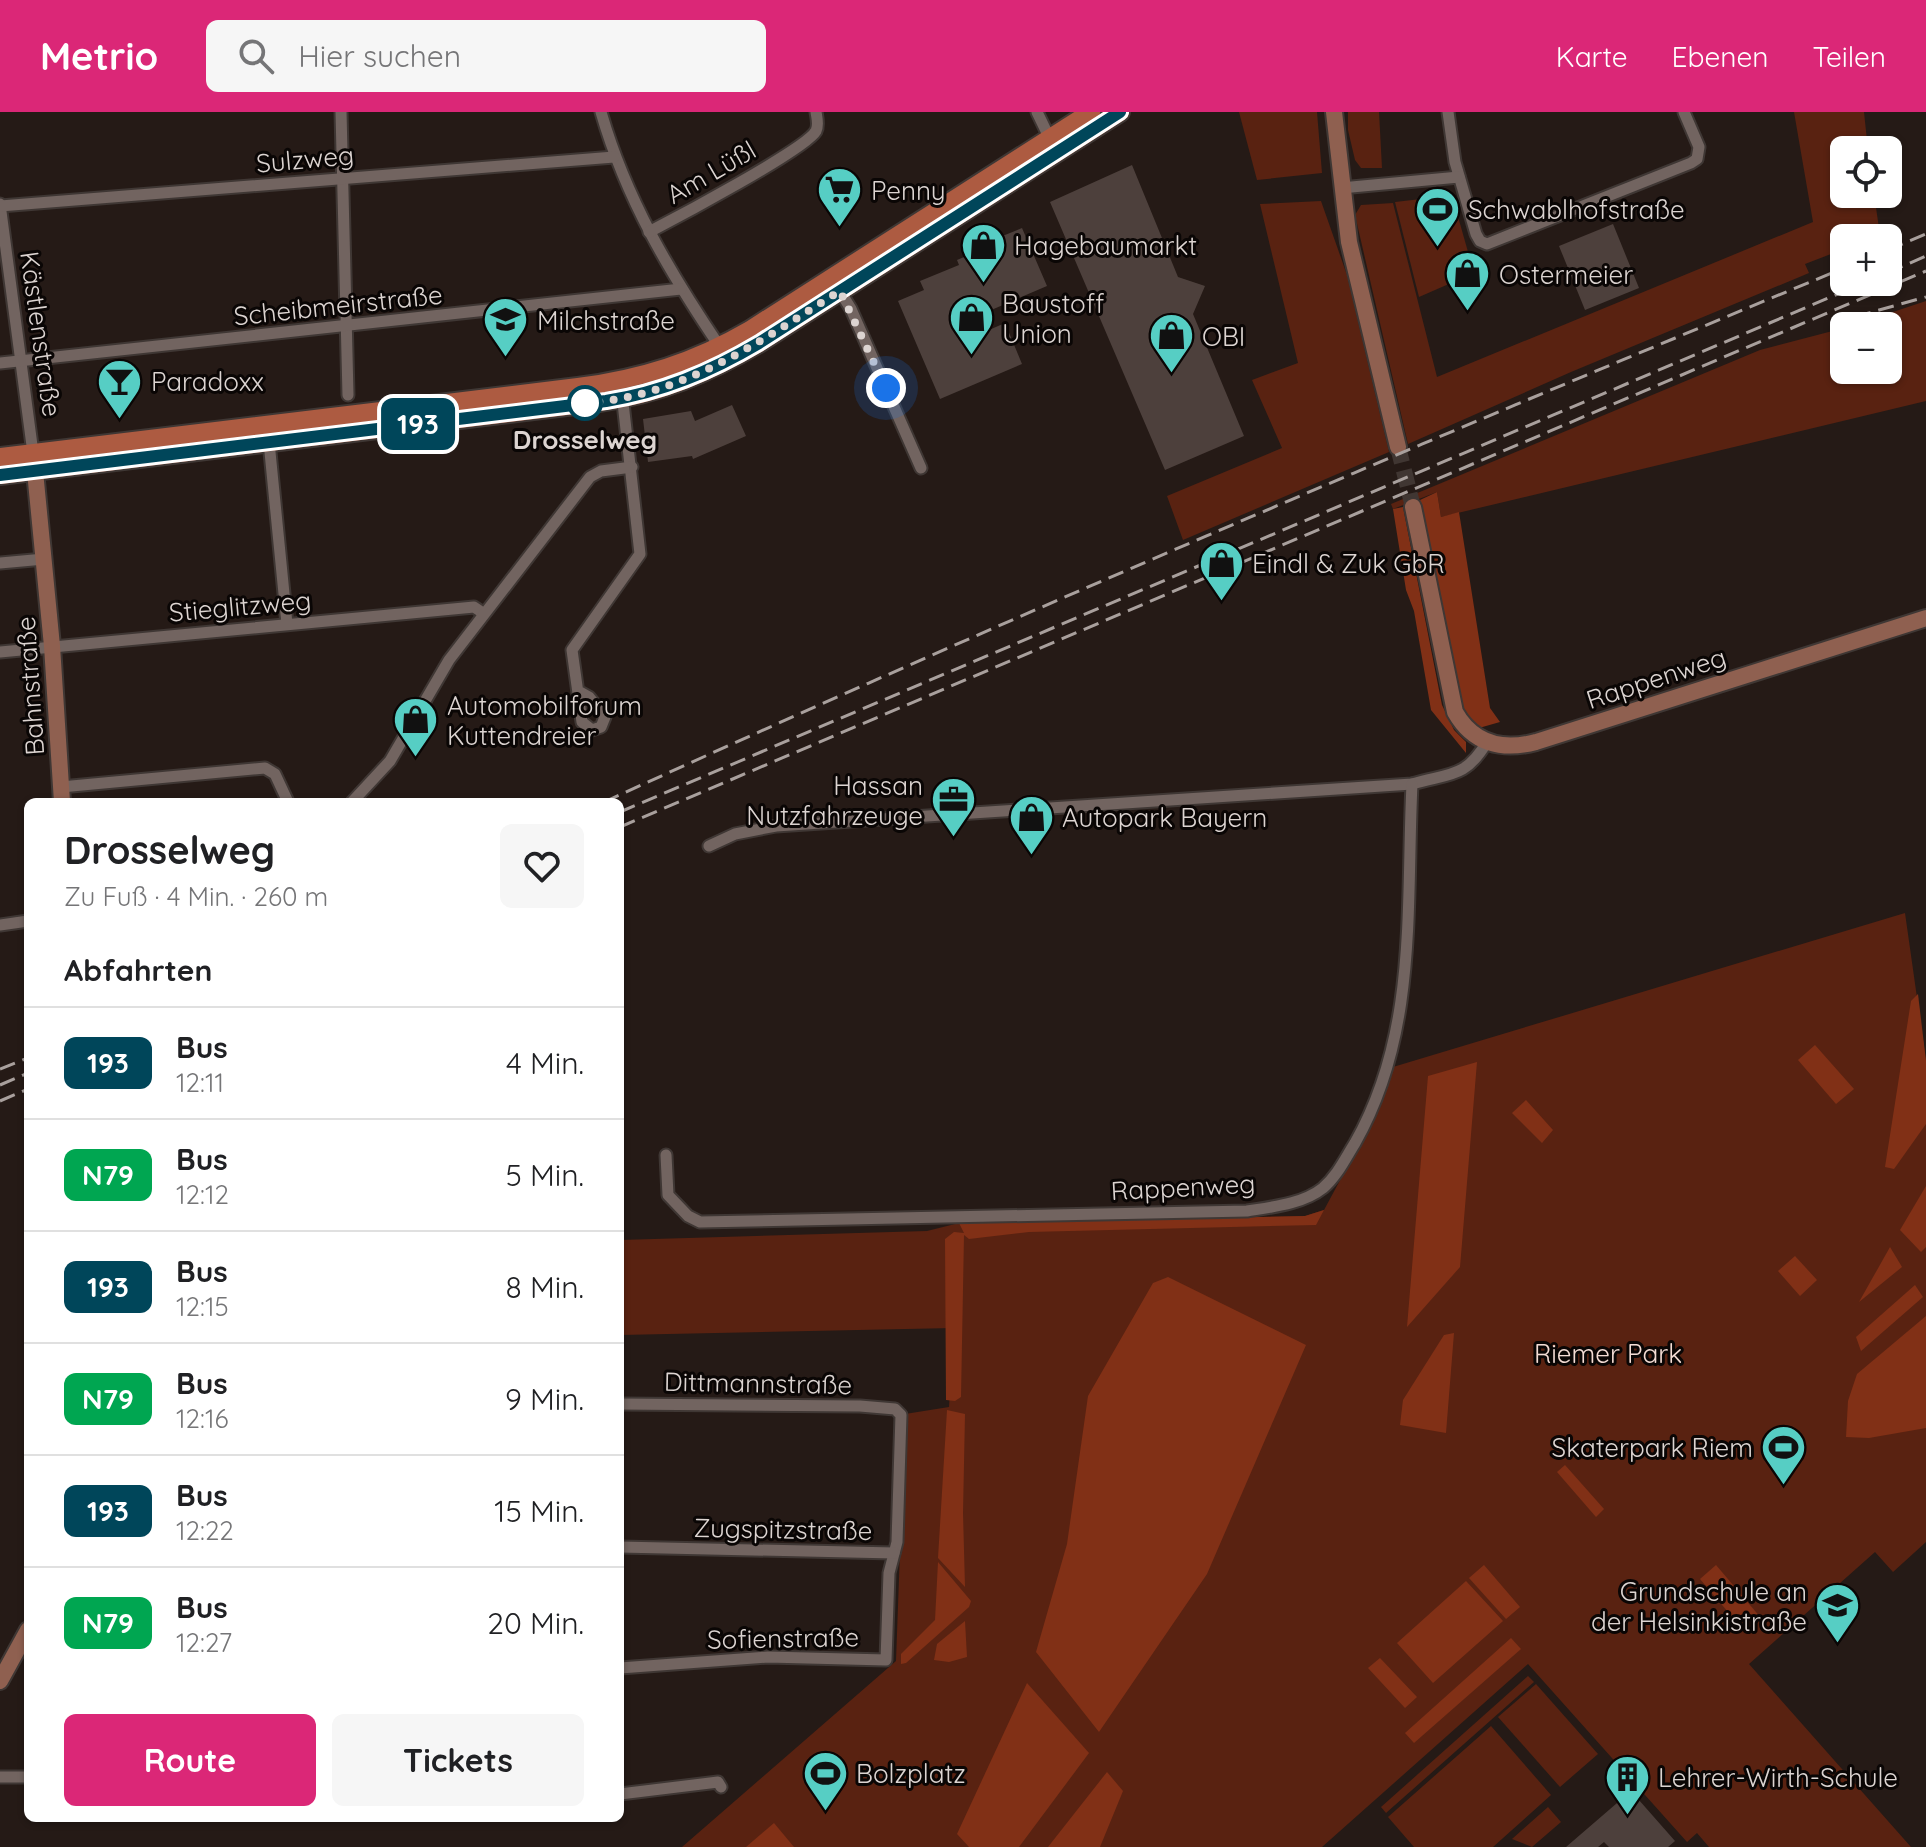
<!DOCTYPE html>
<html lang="de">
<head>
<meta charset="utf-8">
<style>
  :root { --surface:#fff; --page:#f6f6f6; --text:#202124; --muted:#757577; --line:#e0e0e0; --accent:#db2777 }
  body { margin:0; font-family:Quicksand,sans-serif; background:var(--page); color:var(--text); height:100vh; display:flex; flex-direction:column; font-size:30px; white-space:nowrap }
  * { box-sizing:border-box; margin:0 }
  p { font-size:26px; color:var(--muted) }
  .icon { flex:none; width:44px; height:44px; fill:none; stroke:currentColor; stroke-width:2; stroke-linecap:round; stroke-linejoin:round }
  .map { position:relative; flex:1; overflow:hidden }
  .details { position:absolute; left:24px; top:686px; width:600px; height:1024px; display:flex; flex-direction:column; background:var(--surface); border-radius:12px; box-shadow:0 2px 6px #0004 }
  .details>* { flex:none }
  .badge { padding:0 16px; border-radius:12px; font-size:28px; line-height:52px }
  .controls { position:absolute; left:1830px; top:24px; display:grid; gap:16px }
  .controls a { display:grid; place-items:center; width:72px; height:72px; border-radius:12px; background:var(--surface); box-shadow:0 2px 6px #0004; font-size:40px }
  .you { position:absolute; width:40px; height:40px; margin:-20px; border:6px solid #fff; border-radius:50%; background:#1a73e8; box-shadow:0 0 0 12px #1a73e833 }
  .map>.badge { position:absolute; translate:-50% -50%; box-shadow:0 0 0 4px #fff }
  h2 { padding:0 40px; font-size:30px; line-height:72px }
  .round { display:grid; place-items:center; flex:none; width:84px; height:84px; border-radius:12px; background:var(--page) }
  .head { display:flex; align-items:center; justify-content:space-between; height:136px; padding:0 40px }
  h1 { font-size:38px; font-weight:700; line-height:60px }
  .button { display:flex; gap:16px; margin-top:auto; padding:16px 40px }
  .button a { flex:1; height:92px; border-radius:12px; background:var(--accent); color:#fff; font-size:32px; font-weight:700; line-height:92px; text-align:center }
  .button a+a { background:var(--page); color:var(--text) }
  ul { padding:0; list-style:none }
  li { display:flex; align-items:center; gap:24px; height:112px; padding:0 40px; border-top:2px solid var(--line) }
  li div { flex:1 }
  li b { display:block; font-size:30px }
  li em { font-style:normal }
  li .badge { min-width:88px; font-weight:700; text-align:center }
  header { display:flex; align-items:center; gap:48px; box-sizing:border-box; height:112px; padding:0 40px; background:var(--accent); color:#fff }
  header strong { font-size:38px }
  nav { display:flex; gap:44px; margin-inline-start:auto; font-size:28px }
  .search { width:560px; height:72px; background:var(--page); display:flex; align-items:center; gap:20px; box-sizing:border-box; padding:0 28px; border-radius:12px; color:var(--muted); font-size:30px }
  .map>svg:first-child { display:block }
  .green { fill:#592211 }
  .forest { fill:#813016 }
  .building { fill:#4d403c }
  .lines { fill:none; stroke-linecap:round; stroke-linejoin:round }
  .secondary-tunnel { stroke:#403632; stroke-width:16; stroke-dasharray:16 8; stroke-linecap:butt }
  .street-casing { stroke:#3f3734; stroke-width:15 }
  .secondary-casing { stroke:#3f3734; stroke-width:20 }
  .primary-casing { stroke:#3f3734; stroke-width:22 }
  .street { stroke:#726460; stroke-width:11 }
  .secondary { stroke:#8f6050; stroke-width:16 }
  .primary { stroke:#ad5b41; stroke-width:18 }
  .rail { stroke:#a9a09d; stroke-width:3; stroke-dasharray:16 8; stroke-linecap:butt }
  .line-casing { stroke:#fff; stroke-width:18 }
  .line { stroke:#00465a; stroke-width:12 }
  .walk { stroke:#dcd4d1; stroke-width:8; stroke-dasharray:0 14.4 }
  .stop-dot { fill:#fff; stroke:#00465a; stroke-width:4 }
  .labels { text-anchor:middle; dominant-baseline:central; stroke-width:6; stroke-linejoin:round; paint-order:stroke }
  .street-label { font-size:26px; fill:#dcd4d1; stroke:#0a0605 }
  .poi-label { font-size:26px; fill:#dcd4d1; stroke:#0a0605; text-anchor:start }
  .stop-label { font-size:26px; font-weight:bold; fill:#dcd4d1; stroke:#0a0605 }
  .park-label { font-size:26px; fill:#f4dcd4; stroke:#0a0605 }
</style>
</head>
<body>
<header>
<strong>Metrio</strong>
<div class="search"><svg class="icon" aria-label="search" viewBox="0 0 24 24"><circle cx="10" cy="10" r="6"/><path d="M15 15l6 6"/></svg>Hier suchen</div>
<nav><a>Karte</a><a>Ebenen</a><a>Teilen</a></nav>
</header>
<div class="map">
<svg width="1926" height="1735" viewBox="0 0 1926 1735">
  <rect width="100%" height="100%" fill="#251a16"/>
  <g class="green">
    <polygon points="1239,0 1317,0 1322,61 1257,68"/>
    <polygon points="1348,0 1379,0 1382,56 1361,56 1355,48 1348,18"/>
    <polygon points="1794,0 1864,0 1868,38 1844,38 1844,82 1874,82 1880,123 1871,126 1844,126 1844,137 1805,152 1809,161 1571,260 1408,332 1355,103 1361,93 1393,91 1437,265 1813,110"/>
    <polygon points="1447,84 1453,87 1474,161 1419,185 1395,90"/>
    <polygon points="1321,89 1347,163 1389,340 1183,428 1167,384 1282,336 1252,268 1298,251 1260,92"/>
    <polygon points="1926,189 1926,289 1441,405 1437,380 1393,397 1391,392 1760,238 1844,216 1844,258 1888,258 1888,214 1851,214"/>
    <polygon points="1905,801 1926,949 1926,1430 1893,1460 1875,1440 1749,1552 1911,1735 1709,1735 1697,1721 1687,1730 1528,1552 1322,1735 682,1735 896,1549 905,1302 949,1295 954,1216 620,1223 620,1128 927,1119 959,1111 1305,1104 1324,1098 1373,1007 1393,955"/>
    <polygon points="1528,1564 1534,1570 1386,1701 1381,1695"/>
    <polygon points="1536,1572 1598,1642 1560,1675 1498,1605"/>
    <polygon points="1491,1614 1551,1683 1493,1735 1414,1735 1388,1705"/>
    <polygon points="1548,1695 1561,1710 1532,1735 1512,1727"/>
  </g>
  <g class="forest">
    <polygon points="1437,380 1441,405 1459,400 1490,596 1500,610 1479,616 1467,604 1459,588 1420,388"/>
    <polygon points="1403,395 1442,593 1454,618 1466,630 1466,641 1431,598 1414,499 1406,478 1393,397"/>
    <polygon points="1918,882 1926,949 1926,1012 1894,1057 1885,1055 1911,889"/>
    <polygon points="1815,933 1854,977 1836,992 1798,948"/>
    <polygon points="1477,950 1460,1155 1407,1215 1428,964"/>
    <polygon points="1526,988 1553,1018 1542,1031 1512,1001"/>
    <polygon points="1926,1074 1926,1135 1921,1140 1900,1118"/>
    <polygon points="1324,1098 1316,1113 1029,1120 969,1127 964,1123 961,1285 955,1289 946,1288 945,1127 954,1120 964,1121 959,1111 1305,1104"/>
    <polygon points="1890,1135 1902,1155 1859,1190"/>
    <polygon points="1795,1144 1817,1168 1800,1184 1778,1159"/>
    <polygon points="1168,1165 1306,1233 1207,1462 1099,1620 1036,1540 1067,1432 1088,1284 1153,1171"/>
    <polygon points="1915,1173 1923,1185 1861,1239 1856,1225"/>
    <polygon points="1926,1204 1926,1316 1869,1326 1846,1325 1848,1289 1857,1262"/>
    <polygon points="1454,1221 1446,1321 1400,1313 1403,1288 1444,1223"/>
    <polygon points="947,1298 965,1302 963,1401 965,1475 938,1446"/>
    <polygon points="1565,1353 1604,1397 1596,1405 1557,1360"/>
    <polygon points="938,1450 971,1489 969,1495 906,1551 901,1552 901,1542 935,1508"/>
    <polygon points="1484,1453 1520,1495 1506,1507 1469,1466"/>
    <polygon points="1716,1453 1761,1506 1745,1520 1700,1467"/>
    <polygon points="1466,1469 1503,1509 1433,1571 1397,1531"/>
    <polygon points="965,1509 967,1545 949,1550 934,1548 937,1532"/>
    <polygon points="1511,1526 1521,1537 1414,1631 1405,1621"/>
    <polygon points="1380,1546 1417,1585 1405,1596 1368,1556"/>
    <polygon points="1027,1571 1089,1641 1019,1735 969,1735 957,1722"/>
    <polygon points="1107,1660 1123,1679 1100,1735 1048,1735"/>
    <polygon points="774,1711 794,1735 746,1735"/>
  </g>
  <g class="building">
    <polygon points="1132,53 1178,165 1205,174 1193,202 1244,324 1165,358 1050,90"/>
    <polygon points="1613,112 1639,176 1585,198 1559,134"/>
    <polygon points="1022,116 1047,174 982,202 989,218 1005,211 1022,252 940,287 898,189 924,178 920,169 959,153 957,148 997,131 995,127"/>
    <polygon points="732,293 746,324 693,347 692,344 648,350 643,307 691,299 695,309"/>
    <polygon points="1631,1679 1675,1729 1668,1735 1609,1735 1604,1730 1598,1735 1566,1735"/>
  </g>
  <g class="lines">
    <polyline class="secondary-tunnel" points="1398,335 1413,395"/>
    <defs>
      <g id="street">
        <polyline points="341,0 348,283"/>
        <path d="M601,0C626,87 670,161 720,235"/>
        <polyline points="1037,0 1050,27"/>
        <polyline points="1448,0 1455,50 1476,122 1480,129 1487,132 1691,51 1697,47 1699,35 1684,0"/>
        <polyline points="1341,76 1459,65"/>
        <polyline points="0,92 33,341"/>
        <polyline points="0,94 614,45"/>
        <path d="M649,120C676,106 806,37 816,19C819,13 817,6 816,0"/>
        <polyline points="838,176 851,197 921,356"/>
        <polyline points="0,251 681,177"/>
        <polyline points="269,330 287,512"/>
        <polyline points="0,451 44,447"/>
        <polyline points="0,540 474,495 483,501"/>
        <polyline points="580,580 589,585 605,605 601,615 592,618 582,610 572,538 640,442 622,282"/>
        <polyline points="61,675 265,656 275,662 288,690"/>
        <polyline points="352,690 390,649 449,548 590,365 601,359 632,355"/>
        <path d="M709,734L735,722L776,714L1412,672C1449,661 1465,667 1487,630"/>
        <polyline points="0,813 28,809"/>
        <path d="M666,1043L668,1083L688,1104L700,1110L1247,1099C1272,1095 1303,1092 1323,1076C1337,1064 1345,1047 1355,1031C1418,920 1406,795 1412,672"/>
        <polyline points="620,1292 860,1294 895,1297 901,1303 897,1430 889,1461 886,1548 768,1545 620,1556"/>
        <polyline points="620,1435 894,1441"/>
        <polyline points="0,1665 28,1665"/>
        <polyline points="620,1682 718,1670 721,1675"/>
      </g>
      <g id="secondary">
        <polyline points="1334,0 1349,130 1398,335"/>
        <polyline points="34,349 52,534 62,690"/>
        <path d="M1413,395L1455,600C1473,632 1502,639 1536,630L1926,506"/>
        <polyline points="0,1569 28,1518"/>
      </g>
      <g id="primary">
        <path d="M0,345L578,275C641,267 695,250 750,218L1091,0"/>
        <path d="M0,363L599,290C658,282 708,261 759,231L1120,0"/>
      </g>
    </defs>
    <use href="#street" class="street-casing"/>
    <use href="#secondary" class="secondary-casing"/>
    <use href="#primary" class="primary-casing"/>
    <use href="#street" class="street"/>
    <use href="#secondary" class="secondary"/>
    <use href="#primary" class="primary"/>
    <g class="rail">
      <polyline points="1888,138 1926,122"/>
      <polyline points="1888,161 1926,144"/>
      <polyline points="1832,211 1926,185"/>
      <path d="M604,690C1014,503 1428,328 1844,156"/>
      <polyline points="620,700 1866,170"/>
      <polyline points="620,715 1926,159"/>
      <polyline points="0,957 28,946"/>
      <polyline points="0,973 28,961"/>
      <polyline points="0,989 28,977"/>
    </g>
  </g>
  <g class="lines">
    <defs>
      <path id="line" d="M0,363L606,289C662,280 710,260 759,231L1120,0"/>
    </defs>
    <use href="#line" class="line-casing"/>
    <use href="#line" class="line"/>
    <path class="walk" d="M585,291C683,285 760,229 840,179L886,276"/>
  </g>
  <defs>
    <symbol id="supermarket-pin" viewBox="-11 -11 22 30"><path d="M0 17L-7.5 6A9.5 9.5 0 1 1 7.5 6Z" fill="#56cec4" stroke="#0a0605"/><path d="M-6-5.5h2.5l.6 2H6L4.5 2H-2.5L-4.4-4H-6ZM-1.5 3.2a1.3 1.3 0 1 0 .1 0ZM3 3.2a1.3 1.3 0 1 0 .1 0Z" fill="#111"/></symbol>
    <symbol id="stadium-pin" viewBox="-11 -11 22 30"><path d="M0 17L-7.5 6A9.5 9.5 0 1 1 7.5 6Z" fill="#56cec4" stroke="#0a0605"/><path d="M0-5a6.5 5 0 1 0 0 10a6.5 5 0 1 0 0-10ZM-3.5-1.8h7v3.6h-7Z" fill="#111"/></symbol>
    <symbol id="shop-pin" viewBox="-11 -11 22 30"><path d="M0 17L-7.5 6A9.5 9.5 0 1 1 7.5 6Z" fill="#56cec4" stroke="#0a0605"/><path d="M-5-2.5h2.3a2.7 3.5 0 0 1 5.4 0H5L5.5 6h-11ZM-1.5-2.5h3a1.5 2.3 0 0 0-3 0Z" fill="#111"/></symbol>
    <symbol id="school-pin" viewBox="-11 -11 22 30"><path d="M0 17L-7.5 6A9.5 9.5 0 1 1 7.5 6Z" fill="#56cec4" stroke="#0a0605"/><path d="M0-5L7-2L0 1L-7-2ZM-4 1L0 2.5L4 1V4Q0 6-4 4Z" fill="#111"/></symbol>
    <symbol id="bar-pin" viewBox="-11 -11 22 30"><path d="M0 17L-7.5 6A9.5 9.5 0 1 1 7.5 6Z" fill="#56cec4" stroke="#0a0605"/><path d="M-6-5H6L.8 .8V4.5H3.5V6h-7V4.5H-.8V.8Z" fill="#111"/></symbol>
    <symbol id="office-pin" viewBox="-11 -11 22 30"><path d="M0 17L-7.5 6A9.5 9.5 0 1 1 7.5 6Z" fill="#56cec4" stroke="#0a0605"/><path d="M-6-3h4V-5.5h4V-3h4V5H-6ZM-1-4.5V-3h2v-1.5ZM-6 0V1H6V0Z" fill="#111"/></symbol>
    <symbol id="building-pin" viewBox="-11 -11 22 30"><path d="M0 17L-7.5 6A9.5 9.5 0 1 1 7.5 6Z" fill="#56cec4" stroke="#0a0605"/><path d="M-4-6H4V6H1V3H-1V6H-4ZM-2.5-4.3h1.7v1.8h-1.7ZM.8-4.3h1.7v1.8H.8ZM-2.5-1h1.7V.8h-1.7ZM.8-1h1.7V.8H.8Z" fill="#111"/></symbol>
  </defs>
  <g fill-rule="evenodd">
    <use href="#supermarket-pin" x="814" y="52" width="51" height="69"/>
    <use href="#stadium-pin" x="1412" y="72" width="51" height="69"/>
    <use href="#shop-pin" x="958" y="108" width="51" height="69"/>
    <use href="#shop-pin" x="1442" y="136" width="51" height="69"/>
    <use href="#shop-pin" x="946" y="180" width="51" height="69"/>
    <use href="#school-pin" x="480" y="182" width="51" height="69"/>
    <use href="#shop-pin" x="1146" y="198" width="51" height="69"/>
    <use href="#bar-pin" x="94" y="244" width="51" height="69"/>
    <use href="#shop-pin" x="1196" y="426" width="51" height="69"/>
    <use href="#shop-pin" x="390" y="582" width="51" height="69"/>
    <use href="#office-pin" x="928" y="662" width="51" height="69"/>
    <use href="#shop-pin" x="1006" y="680" width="51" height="69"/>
    <use href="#stadium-pin" x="1758" y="1310" width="51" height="69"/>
    <use href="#school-pin" x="1812" y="1468" width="51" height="69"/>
    <use href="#stadium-pin" x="800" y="1636" width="51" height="69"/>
    <use href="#building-pin" x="1602" y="1640" width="51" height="69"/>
  </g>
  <circle class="stop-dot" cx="585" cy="291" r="16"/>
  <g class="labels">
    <g class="street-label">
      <text transform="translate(305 47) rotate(-5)">Sulzweg</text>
      <text transform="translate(711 60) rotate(-30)">Am Lüßl</text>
      <text transform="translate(338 193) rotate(-6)">Scheibmeirstraße</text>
      <text transform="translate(41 222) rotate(82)">Kästlenstraße</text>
      <text transform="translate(240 494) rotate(-5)">Stieglitzweg</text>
      <text transform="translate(1656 566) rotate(-18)">Rappenweg</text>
      <text transform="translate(30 574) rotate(-94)">Bahnstraße</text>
      <text transform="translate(1183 1075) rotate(-3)">Rappenweg</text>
      <text transform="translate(758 1271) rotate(1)">Dittmannstraße</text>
      <text transform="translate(783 1417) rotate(1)">Zugspitzstraße</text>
      <text transform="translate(783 1526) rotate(-1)">Sofienstraße</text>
    </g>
    <g class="poi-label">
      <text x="871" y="78">Penny</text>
      <text x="1468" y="97">Schwablhofstraße</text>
      <text x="1014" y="133">Hagebaumarkt</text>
      <text x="1499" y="162">Ostermeier</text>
      <text x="1002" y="191">Baustoff<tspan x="1002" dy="30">Union</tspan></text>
      <text x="537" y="208">Milchstraße</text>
      <text x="1202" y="224">OBI</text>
      <text x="151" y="269">Paradoxx</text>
      <text x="1252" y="451">Eindl &amp; Zuk GbR</text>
      <text x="447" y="593">Automobilforum<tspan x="447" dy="30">Kuttendreier</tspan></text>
      <text x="923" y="673" text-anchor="end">Hassan<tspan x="923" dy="30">Nutzfahrzeuge</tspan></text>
      <text x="1062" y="705">Autopark Bayern</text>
      <text x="1753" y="1335" text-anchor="end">Skaterpark Riem</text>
      <text x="1807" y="1479" text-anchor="end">Grundschule an<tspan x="1807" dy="30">der Helsinkistraße</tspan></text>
      <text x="856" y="1661">Bolzplatz</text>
      <text x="1658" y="1665">Lehrer-Wirth-Schule</text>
    </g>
    <g class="stop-label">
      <text x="585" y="327">Drosselweg</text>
    </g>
    <g class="park-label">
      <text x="1608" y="1241">Riemer Park</text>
    </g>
  </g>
</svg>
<div class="controls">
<a><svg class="icon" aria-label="locate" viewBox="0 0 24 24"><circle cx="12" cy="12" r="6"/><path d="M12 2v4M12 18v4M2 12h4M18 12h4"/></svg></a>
<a>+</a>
<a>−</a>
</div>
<div class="you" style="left:886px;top:276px"></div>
<b class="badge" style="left:418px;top:312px;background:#00465a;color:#fff">193</b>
<section class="details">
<div class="head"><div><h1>Drosselweg</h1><p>Zu Fuß · 4 Min. · 260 m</p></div><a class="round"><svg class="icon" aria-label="heart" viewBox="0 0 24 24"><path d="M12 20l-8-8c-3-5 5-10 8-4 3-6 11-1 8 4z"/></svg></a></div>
<h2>Abfahrten</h2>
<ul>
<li><span class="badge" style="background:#00465a;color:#fff">193</span><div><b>Bus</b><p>12:11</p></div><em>4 Min.</em></li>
<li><span class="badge" style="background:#00a651;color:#fff">N79</span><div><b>Bus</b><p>12:12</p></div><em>5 Min.</em></li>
<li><span class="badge" style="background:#00465a;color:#fff">193</span><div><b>Bus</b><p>12:15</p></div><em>8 Min.</em></li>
<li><span class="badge" style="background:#00a651;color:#fff">N79</span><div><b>Bus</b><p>12:16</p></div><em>9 Min.</em></li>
<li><span class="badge" style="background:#00465a;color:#fff">193</span><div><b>Bus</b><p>12:22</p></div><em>15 Min.</em></li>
<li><span class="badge" style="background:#00a651;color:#fff">N79</span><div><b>Bus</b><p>12:27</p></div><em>20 Min.</em></li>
</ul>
<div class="button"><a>Route</a><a>Tickets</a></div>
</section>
</div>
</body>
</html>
